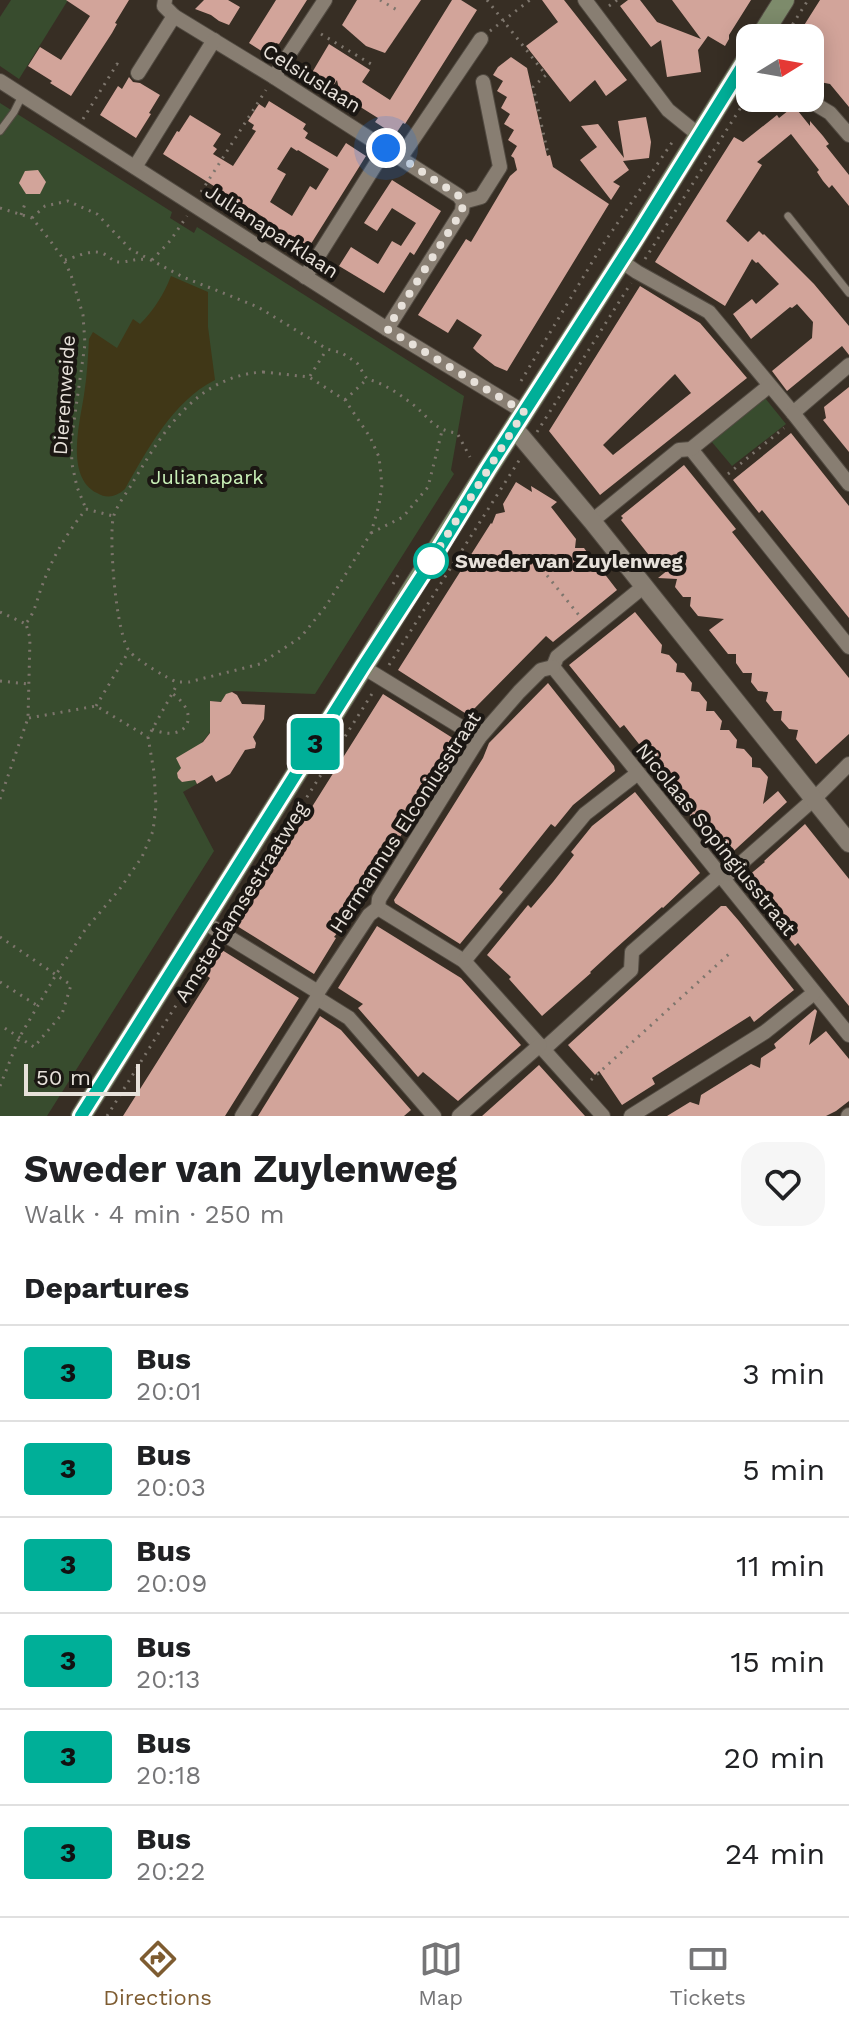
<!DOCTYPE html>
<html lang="en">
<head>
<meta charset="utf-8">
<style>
  :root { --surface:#fff; --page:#f6f6f6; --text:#202124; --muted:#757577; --line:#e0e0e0; --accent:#7e5c31 }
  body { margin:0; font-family:"Work Sans",sans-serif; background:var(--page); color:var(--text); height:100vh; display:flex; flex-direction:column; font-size:30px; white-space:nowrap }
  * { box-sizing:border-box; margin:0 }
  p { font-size:26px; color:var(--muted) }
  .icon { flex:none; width:44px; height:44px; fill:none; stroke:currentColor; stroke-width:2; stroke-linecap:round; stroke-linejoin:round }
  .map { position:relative; height:1116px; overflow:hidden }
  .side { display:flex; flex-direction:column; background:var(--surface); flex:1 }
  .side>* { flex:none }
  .badge { padding:0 16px; border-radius:6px; font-size:28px; line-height:52px }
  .needle { width:52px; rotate:79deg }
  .tools { position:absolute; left:736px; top:24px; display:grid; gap:16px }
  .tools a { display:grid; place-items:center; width:88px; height:88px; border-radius:16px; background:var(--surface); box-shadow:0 4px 20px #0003; font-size:40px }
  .scale { position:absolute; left:24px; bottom:20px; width:116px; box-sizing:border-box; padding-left:8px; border:4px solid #e7e1da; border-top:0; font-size:22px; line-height:28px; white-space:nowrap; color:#e7e1da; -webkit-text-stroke:6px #1b1713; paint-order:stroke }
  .you { position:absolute; width:40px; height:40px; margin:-20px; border:6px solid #fff; border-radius:50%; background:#1a73e8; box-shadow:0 0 0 12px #1a73e833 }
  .map>.badge { position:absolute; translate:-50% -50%; box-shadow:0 0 0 4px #fff }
  h2 { padding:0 24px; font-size:30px; line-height:72px }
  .round { display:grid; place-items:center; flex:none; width:84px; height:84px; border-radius:24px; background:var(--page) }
  .head { display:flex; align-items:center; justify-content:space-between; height:136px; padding:0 24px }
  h1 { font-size:38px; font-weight:700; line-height:60px }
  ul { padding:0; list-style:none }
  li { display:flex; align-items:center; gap:24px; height:96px; padding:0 24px; border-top:2px solid var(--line) }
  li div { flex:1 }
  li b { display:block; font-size:30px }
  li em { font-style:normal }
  li .badge { min-width:88px; font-weight:700; text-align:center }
  .tabs { display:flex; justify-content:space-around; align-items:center; height:112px; border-top:2px solid var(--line); background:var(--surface); font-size:22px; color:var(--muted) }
  .tabs a { display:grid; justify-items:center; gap:4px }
  .tabs .active { color:var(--accent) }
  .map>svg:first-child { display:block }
  .green { fill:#384c2e }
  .sand { fill:#403717 }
  .building { fill:#d2a49a; fill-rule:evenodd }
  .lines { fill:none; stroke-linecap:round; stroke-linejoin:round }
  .service-casing { stroke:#524b42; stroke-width:9 }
  .minor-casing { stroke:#524b42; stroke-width:16 }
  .tertiary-casing { stroke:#524b42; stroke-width:20 }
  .secondary-casing { stroke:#524b42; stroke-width:22 }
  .path { stroke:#7d756c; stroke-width:3; stroke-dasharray:2 6; stroke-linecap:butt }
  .service { stroke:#887e72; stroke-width:7 }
  .minor { stroke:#887e72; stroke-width:14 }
  .tertiary { stroke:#887e72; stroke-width:18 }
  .secondary { stroke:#7d8b6b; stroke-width:20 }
  .line-casing { stroke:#fff; stroke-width:18 }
  .line { stroke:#00af98; stroke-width:12 }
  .walk { stroke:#e7e1da; stroke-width:8; stroke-dasharray:0 14.4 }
  .stop-dot { fill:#fff; stroke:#00af98; stroke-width:4 }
  .labels { text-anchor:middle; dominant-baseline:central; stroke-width:8; stroke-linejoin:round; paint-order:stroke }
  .street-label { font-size:20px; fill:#e7e1da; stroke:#1b1713 }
  .park-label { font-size:20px; fill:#cbf2b9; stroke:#1b1713 }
  .stop-label { font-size:20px; font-weight:bold; fill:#e7e1da; stroke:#1b1713; text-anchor:start }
</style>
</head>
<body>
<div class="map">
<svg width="849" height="1116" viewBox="0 0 849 1116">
  <rect width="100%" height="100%" fill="#372e24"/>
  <g class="green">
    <polygon points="11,0 68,0 19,79 0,66 0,17"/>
    <polygon points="0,103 172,212 170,218 194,233 197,227 464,396 451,470 454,474 315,694 233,691 226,695 223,702 210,701 211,731 178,773 178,778 182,782 190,772 197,784 183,792 214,851 47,1116 0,1116"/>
    <polygon points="765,398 786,424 732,466 711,441"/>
  </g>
  <path class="sand" d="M171,276L208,292V327L215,380C173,401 147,450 125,489C116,497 107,499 97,493C65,477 80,422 84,395C87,376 88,357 89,339L93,332L117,348L133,319L140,324C154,310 164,294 171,276Z"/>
  <g class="building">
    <polygon points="66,0 129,0 115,23 117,24 112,33 71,96 50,83 52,81 28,66 40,47 61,60 90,16"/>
    <polygon points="204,0 228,0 240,7 229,25 219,21 211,15 195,9"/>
    <polygon points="276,0 307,0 279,44 276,43 268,55 249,43"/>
    <polygon points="357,0 421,0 385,53 366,46 342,25"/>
    <polygon points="452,0 461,0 477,10 405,124 403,123 395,135 375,122 378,118 354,103 341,99 337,80 329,92 322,84 310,76 329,44 370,70 362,82 390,100"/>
    <polygon points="542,0 564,0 627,80 606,96 595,80 570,102 526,46 558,22"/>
    <polygon points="628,0 640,0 657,22 701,39 672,0 751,0 729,35 729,39 725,46 708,36 698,50 701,72 667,77 661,40 651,47 620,6"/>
    <polygon points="820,0 849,0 849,107 830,84 810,80 810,38 796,38"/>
    <polygon points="511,57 527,68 547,156 550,155 553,167 609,204 507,371 495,366 477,352 473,348 482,335 457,319 448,333 418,315 466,239 471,242 510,176 517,170 514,158 511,156 517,146 508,140 514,130 504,124 510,114 501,108 507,97 497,91 503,81 493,75 498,67"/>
    <polygon points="129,77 133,82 140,83 160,95 149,113 151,114 136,138 100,115 118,86 122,89"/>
    <path d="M269,101L306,124L303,129L308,133L305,138L337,157L346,143L366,156L309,247L293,236L288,245L258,226L263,217L163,154L177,131L179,132L190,115L221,134L213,146L217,149L213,154L233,166L256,131L252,129L254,125L248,121L259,104L265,108ZM291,147L297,151L298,150L329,169L316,190L310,186L292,216L270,202L286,174L277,169Z"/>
    <polygon points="794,106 810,126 810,121 823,136 829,144 826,146 849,175 849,206 832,185 829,188 823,181 817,172 819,170 791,134 757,162 762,165 726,221 748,242 759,231 763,235 764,234 814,284 849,326 849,355 842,346 787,391 772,371 812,338 813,322 797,304 792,308 790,307 751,339 733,314 752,299 756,304 779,284 758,262 756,263 752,259 725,306 655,262 734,137 743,142 777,115 779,118"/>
    <polygon points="646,117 651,142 649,158 623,161 629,170 613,182 620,186 611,200 580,160 597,147 581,126 598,124 624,158 618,121"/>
    <polygon points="38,170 46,182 40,194 26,194 19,183 25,171"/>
    <polygon points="392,180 441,211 414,255 410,252 384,293 339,266 351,247 378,264 392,241 401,246 416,223 392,208 377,231 364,223"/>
    <path d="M640,286L700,323L747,378L600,495L549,431ZM675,374L691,393L613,455L603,445Z"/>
    <polygon points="849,387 849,452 823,420 826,418 824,407"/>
    <polygon points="791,433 849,506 849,618 762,510 759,513 733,480"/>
    <polygon points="684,465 736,529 732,532 849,678 849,734 816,764 796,739 798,730 789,729 781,720 782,711 774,711 766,701 768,692 758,691 751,682 752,673 743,673 736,663 736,654 728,654 709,630 724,619 698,616 690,606 691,597 683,597 675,587 677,579 658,578 679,561 652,559 621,520 623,518 621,516"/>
    <polygon points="516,482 532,492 531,486 557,502 551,507 576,539 575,548 584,548 592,559 591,567 600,568 617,590 553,642 546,636 468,715 398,670 479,542 491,523 492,524 496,514 505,512 503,504"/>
    <polygon points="635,612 662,645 661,653 669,655 677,664 676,672 684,673 692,683 691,691 699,692 707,702 706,711 714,711 722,721 720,730 729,730 737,740 736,748 744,749 752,758 752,767 760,768 768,777 763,804 778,791 787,802 725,859 676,798 679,795 624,725 620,728 569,665"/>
    <polygon points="548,683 614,766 615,771 573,805 555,827 551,824 499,889 503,892 460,944 395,903 394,900 483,758 489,743"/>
    <polygon points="232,692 237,695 242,704 265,705 264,719 253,737 256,743 255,748 245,750 230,774 216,782 212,775 197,784 195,780 182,782 178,778 177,773 181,768 176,758 203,742 210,733 210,701 221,702 226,694"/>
    <polygon points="383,694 459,742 359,903 357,902 354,907 352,906 336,931 338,932 334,937 336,938 314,974 237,926"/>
    <polygon points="635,792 700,873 663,908 662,907 615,949 590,972 591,973 542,1016 509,979 511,977 487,955 528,905 531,908 553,882 574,855 571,852 592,826"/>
    <polygon points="805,824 849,879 849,1006 798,943 795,946 742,881 765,862 764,861"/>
    <polygon points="721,906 726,906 739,921 794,990 754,1022 750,1016 652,1078 655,1084 622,1105 599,1071 595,1075 568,1045"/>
    <polygon points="377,926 461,978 521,1045 458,1101 423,1072 418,1077 358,1008 363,1004 338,988"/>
    <polygon points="222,950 299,998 225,1116 123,1116 210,978 206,975"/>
    <polygon points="815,1009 817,1011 809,1045 826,1031 849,1059 849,1101 836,1111 826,1116 667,1116 690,1102 699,1105 701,1095 751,1064 760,1068 761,1058 776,1048 774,1044"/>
    <polygon points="320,1016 341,1030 411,1110 404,1116 258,1116"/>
    <polygon points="539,1065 585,1116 482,1116 510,1091"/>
  </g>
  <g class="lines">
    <defs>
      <g id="service">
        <polyline points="0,131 14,112 22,96"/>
        <polyline points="788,216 849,293"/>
      </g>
      <g id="minor">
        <polyline points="165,0 164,6 174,16"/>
        <polyline points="585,0 668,110 700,136"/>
        <polyline points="138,73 174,16 274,77 459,196 463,202 462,211 387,329"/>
        <polyline points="274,77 325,0"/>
        <polyline points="0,81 387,329 524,412"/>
        <polyline points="805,98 830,113 849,135"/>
        <polyline points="401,157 481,39"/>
        <polyline points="135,167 214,40"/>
        <polyline points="463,202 481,197 500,167 483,82"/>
        <polyline points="621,261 637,272 709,312 793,413 849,365"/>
        <polyline points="305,277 386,148"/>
        <polyline points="793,413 849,484"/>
        <polyline points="691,449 849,647"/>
        <polyline points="592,521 679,450 691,449 769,386"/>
        <polyline points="363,667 479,738"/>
        <polyline points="553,667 849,1035"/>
        <polyline points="553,667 557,657 643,587"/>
        <polyline points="378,908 464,961 603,1116"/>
        <polyline points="204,922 318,992"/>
        <polyline points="464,961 585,814 638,773"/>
        <polyline points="317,998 349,1018 434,1116"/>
        <polyline points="544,1049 631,970 632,952 721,874 730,873 814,799 849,764"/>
        <polyline points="242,1116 317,998 318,992 369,915 378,908 379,899 479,738 519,692 541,670 553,667"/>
        <polyline points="459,1116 540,1045"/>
        <polyline points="631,1116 765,1032 814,993"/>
        <polyline points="848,1116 849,1115"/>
      </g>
      <polyline id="tertiary" points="514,428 592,521 849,843"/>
      <g id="secondary">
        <polyline points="760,38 784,0"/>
        <polyline points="81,1116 487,470 621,261 750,54"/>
      </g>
    </defs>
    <use href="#service" class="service-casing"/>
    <use href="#minor" class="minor-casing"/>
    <use href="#tertiary" class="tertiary-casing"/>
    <use href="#secondary" class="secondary-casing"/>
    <g class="path">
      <polyline points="380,0 397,10"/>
      <polyline points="487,0 546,75 533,87 548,154"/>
      <polyline points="609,6 617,0"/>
      <polyline points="490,31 530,0"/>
      <polyline points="321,34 371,64"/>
      <polyline points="784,38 808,0"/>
      <polyline points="83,119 117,64 123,68"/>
      <polyline points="201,192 266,90"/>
      <polyline points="0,208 32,218 49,239 64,260 71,275 83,315 85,344 71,442 72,464 77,487 86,509"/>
      <polyline points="21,215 26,201"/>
      <path d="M32,218L45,206L68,201L97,214L130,249L183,277L258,307L327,349L342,353L357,363L367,379C383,383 398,393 411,403C430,417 432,430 457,433L470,457"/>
      <polyline points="645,259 750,93"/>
      <path d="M65,260C76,257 93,248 104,254C111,257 113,263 122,262C132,261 137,258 148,260"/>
      <polyline points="152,260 170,241 187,216"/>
      <path d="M263,372L309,377L345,400L370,437L379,457L382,485L379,505L371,533L326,606L301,637L260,664L189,682C188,682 179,682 177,682C168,679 137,660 130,652C116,636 109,542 113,519C115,507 127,493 133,482C164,430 197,376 263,372Z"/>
      <polyline points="310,376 327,349"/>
      <polyline points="521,381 600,249 673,141"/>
      <polyline points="345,400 367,379"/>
      <polyline points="537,432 631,283"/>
      <polyline points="728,474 784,428"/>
      <polyline points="86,509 113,516"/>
      <polyline points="371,533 403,517 428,487 442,431"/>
      <polyline points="537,563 582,619"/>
      <polyline points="393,584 401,570"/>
      <polyline points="0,612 26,624"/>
      <path d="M27,622C36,611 38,594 44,581C54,554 68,532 86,509"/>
      <polyline points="389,665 520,459"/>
      <polyline points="0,681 28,684"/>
      <polyline points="96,706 129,651"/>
      <polyline points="29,718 96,706 148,737"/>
      <path d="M152,729C185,744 203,716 173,694"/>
      <polyline points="0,799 28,718 30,638 26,624"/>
      <polyline points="230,919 375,689"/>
      <polyline points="0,937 71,985 62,1014 34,1047 0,1025"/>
      <polyline points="0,982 38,1006"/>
      <polyline points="591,1080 730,953"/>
      <polyline points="0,1086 19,1038 57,973 85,930 119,890 142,857 153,831 156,806 154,772 148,737 178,683"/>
      <polyline points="107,1116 213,946"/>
    </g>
    <use href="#service" class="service"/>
    <use href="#minor" class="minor"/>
    <use href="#tertiary" class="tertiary"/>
    <use href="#secondary" class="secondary"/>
  </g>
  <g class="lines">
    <defs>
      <polyline id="line" points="81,1116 363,667 431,562 487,470 637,236 750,54"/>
    </defs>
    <use href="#line" class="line-casing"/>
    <use href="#line" class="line"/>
    <polyline class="walk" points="386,148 459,196 463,202 462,211 387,329 524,412 431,561"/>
  </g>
  <circle class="stop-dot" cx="431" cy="561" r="16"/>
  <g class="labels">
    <g class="street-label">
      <text transform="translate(312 78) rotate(32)">Celsiuslaan</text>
      <text transform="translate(272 231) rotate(33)">Julianaparklaan</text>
      <text transform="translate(64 395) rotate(-86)">Dierenweide</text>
      <text transform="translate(405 822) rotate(-57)">Hermannus Elconiusstraat</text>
      <text transform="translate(716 839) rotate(51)">Nicolaas Sopingiusstraat</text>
      <text transform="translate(241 902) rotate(-58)">Amsterdamsestraatweg</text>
    </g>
    <g class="park-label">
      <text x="207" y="477">Julianapark</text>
    </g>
    <g class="stop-label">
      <text x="455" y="561">Sweder van Zuylenweg</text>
    </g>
  </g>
</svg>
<div class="tools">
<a><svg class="needle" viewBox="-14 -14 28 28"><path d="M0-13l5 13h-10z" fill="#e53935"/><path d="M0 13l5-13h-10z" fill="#757577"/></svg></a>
</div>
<div class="scale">50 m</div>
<div class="you" style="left:386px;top:148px"></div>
<b class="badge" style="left:315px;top:744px;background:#00af98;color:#111">3</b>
</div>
<section class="side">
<div class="head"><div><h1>Sweder van Zuylenweg</h1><p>Walk · 4 min · 250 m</p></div><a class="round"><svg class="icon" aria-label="heart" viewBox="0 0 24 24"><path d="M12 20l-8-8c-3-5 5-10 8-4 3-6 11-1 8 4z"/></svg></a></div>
<h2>Departures</h2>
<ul>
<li><span class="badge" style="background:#00af98;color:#111">3</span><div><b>Bus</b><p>20:01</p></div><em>3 min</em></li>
<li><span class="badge" style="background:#00af98;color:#111">3</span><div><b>Bus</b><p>20:03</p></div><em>5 min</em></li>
<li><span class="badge" style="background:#00af98;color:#111">3</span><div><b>Bus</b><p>20:09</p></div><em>11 min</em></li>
<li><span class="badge" style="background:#00af98;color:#111">3</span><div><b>Bus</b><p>20:13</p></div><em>15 min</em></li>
<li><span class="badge" style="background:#00af98;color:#111">3</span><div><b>Bus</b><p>20:18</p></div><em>20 min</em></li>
<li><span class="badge" style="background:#00af98;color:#111">3</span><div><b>Bus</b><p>20:22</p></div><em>24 min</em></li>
</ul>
</section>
<nav class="tabs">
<a class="active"><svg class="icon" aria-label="directions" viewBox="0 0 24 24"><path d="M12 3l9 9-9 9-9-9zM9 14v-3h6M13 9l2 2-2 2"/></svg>Directions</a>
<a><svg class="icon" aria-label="map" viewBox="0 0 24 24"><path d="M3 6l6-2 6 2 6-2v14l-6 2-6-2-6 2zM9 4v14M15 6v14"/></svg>Map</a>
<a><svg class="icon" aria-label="tickets" viewBox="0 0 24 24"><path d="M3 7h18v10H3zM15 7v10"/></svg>Tickets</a>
</nav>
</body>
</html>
